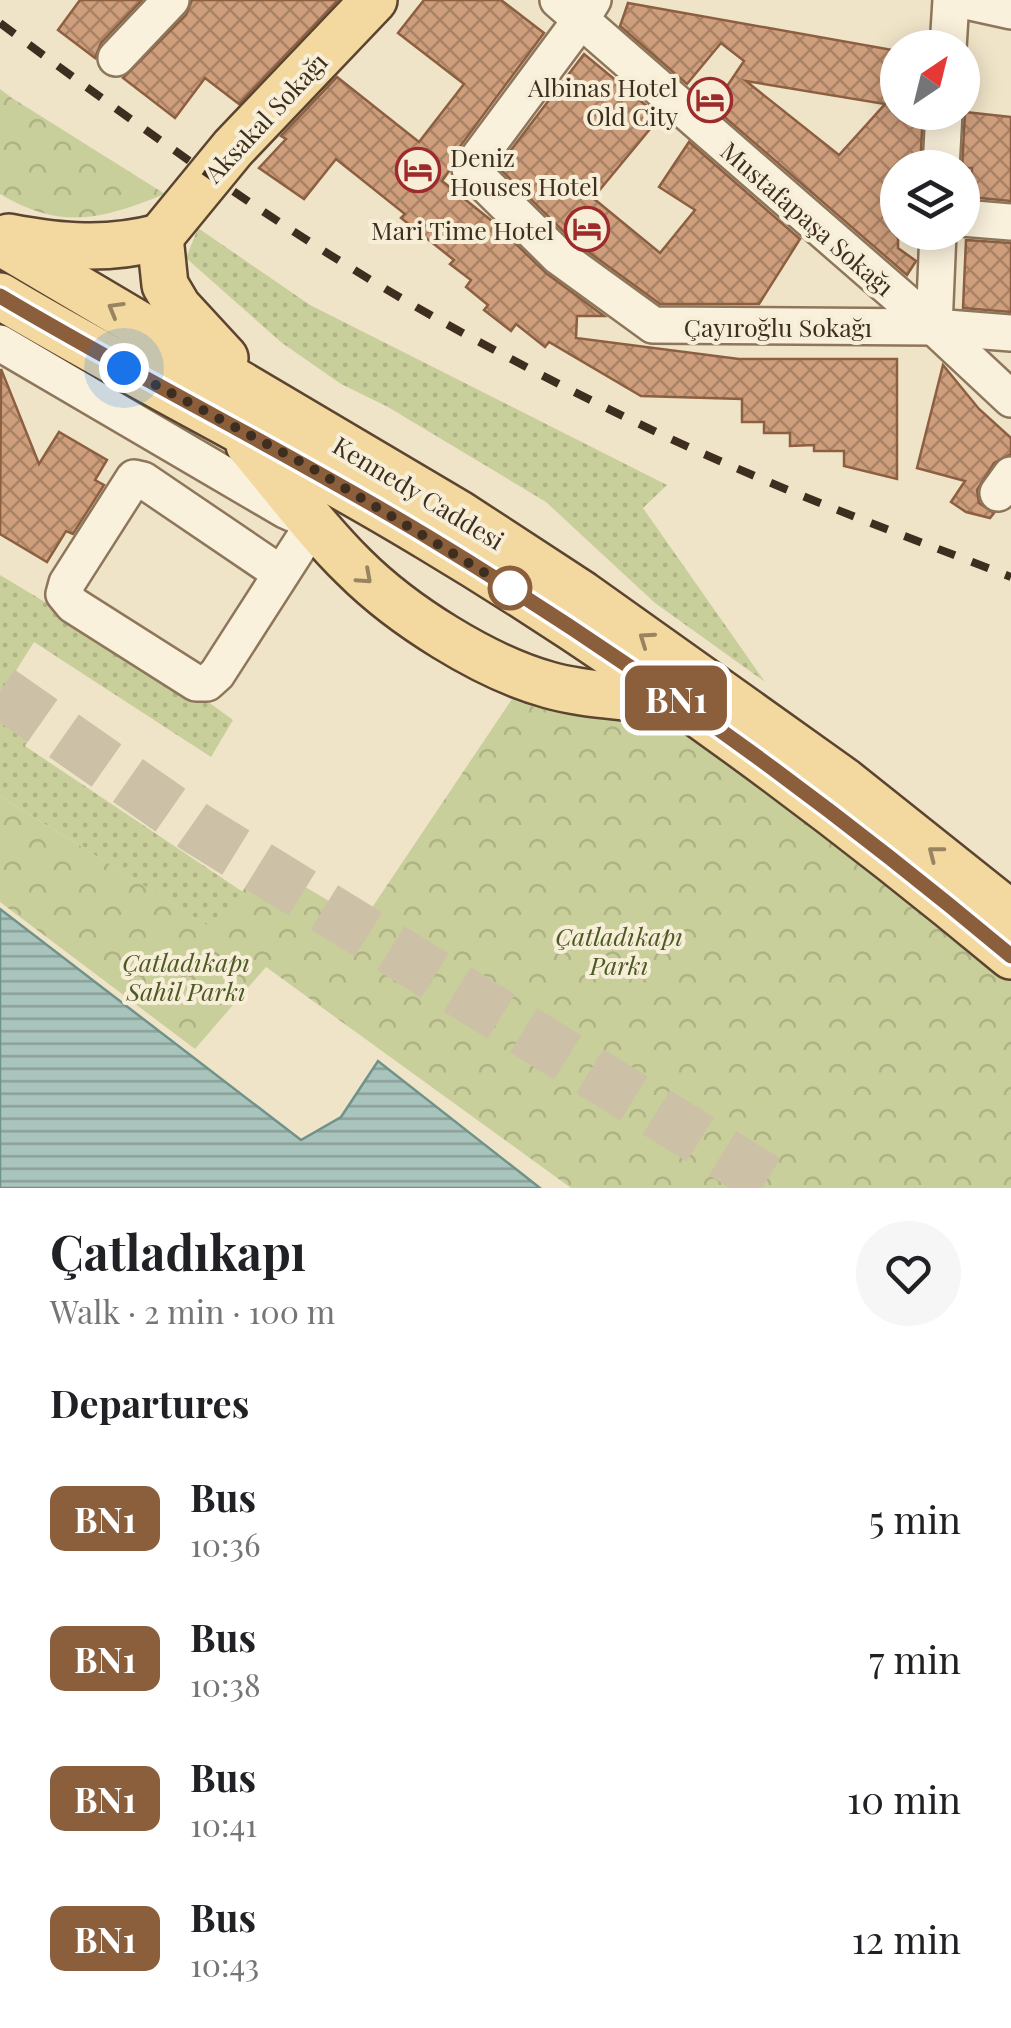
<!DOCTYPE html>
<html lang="en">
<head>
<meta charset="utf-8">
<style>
  :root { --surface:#fff; --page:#f6f6f6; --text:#202124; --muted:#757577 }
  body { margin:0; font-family:"Playfair Display",serif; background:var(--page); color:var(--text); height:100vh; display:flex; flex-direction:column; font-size:38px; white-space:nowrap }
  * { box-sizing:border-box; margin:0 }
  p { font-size:32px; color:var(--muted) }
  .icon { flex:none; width:55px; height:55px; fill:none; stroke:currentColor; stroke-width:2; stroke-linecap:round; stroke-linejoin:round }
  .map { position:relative; height:1188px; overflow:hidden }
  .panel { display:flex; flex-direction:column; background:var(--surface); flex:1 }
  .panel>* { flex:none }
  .badge { padding:0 20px; border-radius:15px; font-size:35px; line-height:65px }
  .needle { width:65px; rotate:35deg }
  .tools { position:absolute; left:880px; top:30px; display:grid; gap:20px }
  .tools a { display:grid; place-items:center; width:100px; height:100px; border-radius:50%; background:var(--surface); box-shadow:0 5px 25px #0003; font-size:50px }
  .you { position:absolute; width:50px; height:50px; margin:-25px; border:8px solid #fff; border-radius:50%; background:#1a73e8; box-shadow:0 0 0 15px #1a73e833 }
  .map>.badge { position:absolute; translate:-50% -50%; box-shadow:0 0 0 5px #fff }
  h2 { padding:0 50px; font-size:38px; line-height:90px }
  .round { display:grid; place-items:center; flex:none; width:105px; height:105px; border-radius:52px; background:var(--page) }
  .summary { display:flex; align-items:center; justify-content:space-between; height:170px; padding:0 50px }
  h1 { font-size:48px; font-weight:700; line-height:75px }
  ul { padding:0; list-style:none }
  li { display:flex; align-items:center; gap:30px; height:140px; padding:0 50px }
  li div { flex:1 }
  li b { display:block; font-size:38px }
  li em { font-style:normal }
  li .badge { min-width:110px; font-weight:700; text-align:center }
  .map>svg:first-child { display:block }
  .grass { fill:url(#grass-dots) }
  .forest { fill:url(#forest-crowns) }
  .water { fill:url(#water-rules); stroke:#6f938a; stroke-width:2.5 }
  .building { fill:url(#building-cross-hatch); stroke:#8d5f41; stroke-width:2.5; fill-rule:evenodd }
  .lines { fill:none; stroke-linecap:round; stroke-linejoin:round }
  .highway-tunnel { stroke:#ccc0a6; stroke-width:52; stroke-dasharray:52 26; stroke-linecap:butt }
  .minor-casing { stroke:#8d765c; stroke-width:40 }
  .major-casing { stroke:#5b4430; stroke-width:50 }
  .minor { stroke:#faf1dc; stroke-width:35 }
  .major { stroke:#f3d9a0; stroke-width:45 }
  .rail { stroke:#3d2e20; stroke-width:8; stroke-dasharray:18 18; stroke-linecap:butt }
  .oneway { stroke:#988460 }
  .line-casing { stroke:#fff; stroke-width:22 }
  .line { stroke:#8b5e3c; stroke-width:15 }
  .walk { stroke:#3d2e20; stroke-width:10; stroke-dasharray:0 18 }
  .stop-dot { fill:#fff; stroke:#8b5e3c; stroke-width:5 }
  .labels { text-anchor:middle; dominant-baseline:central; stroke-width:8; stroke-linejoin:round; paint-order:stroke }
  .poi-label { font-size:25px; fill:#3d2e20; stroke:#f7eed8; text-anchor:end }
  .street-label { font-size:25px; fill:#3d2e20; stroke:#f7eed8 }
  .park-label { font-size:25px; font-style:italic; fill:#4d5a26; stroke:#f7eed8 }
</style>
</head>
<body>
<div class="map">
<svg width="1011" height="1188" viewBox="0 0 1011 1188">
  <defs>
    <pattern id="grass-dots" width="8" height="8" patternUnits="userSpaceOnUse" patternTransform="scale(2.5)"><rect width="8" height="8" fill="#c9cf9b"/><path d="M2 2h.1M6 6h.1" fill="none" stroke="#aeb285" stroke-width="1.8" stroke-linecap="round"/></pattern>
    <pattern id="forest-crowns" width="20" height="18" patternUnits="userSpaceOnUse" patternTransform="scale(2.5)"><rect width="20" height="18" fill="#c9cf9b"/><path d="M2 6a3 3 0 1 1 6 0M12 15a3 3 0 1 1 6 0" fill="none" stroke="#aeb285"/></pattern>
    <pattern id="water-rules" width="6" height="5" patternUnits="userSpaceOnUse" patternTransform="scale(2.5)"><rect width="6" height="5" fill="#a9c4bc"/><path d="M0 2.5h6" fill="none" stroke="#8ba098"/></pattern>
    <pattern id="building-cross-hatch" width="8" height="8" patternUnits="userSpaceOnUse" patternTransform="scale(2.5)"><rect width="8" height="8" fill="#cf9f7d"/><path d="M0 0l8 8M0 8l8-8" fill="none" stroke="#a98266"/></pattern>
  </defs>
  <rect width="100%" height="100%" fill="#f0e4c8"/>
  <g class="grass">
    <polygon points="198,228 310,305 667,485 643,508 765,682 655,603 546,502 388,407 341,384 282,343 186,258"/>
    <polygon points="0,575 196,693 233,720 211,757 34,642 12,677 50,703 25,746 243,892 216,931 0,796"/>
  </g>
  <g class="forest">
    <path d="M0,89L12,98L165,194C102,219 62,231 0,194Z"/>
    <path d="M512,699C564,722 625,715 680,727L975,941L1011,979V1188H571L266,967L195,1049L0,902V796L215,930L263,862L363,921Z"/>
  </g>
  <polygon class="water" points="0,909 301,1140 341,1117 378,1061 540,1188 0,1188"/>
  <g class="building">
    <polygon points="80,0 142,0 101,43 95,58 58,30"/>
    <polygon points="192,0 338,0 239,104 205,78 175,118 123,78 186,15"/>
    <polygon points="424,0 501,0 544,33 453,156 449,171 442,181 492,221 546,273 604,316 577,316 576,338 739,359 897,359 897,479 844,466 844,451 814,451 814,445 790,446 790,433 764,433 764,422 742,422 742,399 641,396 549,342 545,347 516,324 511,331 484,310 488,305 466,287 471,280 450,264 454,260 401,218 405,214 336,159 304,199 259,168 286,139 281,136 337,77 419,142 464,84 398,33"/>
    <path d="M628,3L898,51V112H923L920,168H898V248L916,261L907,275L713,107L744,61L721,43L687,84L620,26ZM746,81L885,104L839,155Z"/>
    <polygon points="584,54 660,117 593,198 660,253 695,210 659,187 689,142 800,239 759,304 660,304 572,240 498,167"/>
    <polygon points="965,112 1011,117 1011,201 970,197 972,168 962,168"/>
    <polygon points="966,240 1011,243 1011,312 963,308"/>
    <polygon points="943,365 979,409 1011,438 1011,454 994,463 977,490 979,503 994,513 990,518 966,512 951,502 965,481 917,468"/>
    <polygon points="1,369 39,464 59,432 107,460 95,480 104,485 73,534 66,531 47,562 0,534"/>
  </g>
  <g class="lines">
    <polyline class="highway-tunnel" points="0,691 196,828 779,1188"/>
    <defs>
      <g id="minor">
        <polyline points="558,0 934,327 1011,399"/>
        <polyline points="593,0 580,21 470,169 558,256 653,325 934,327 1011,333"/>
        <polyline points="961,0 1011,11"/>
        <polyline points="948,48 951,0"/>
        <polyline points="116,58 171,0"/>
        <polyline points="941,168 944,112"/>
        <polyline points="962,218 1011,222"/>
        <polyline points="934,327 938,232"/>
        <polyline points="0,343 285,510 314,523 217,674 207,683 196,683 73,605 64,594 67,583 134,478 143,480 280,573"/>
        <polyline points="998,493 1011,475"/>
      </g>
      <g id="major">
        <path d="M9,237C62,247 107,251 160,237"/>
        <polyline points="160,237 233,148 374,0"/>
        <polyline points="160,237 165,285 178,307 225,358"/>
        <polyline points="0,242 458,513 582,594 843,780 1011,914"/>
        <path d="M0,296C141,380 288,452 428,537C634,660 827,803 1011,956"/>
        <path d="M249,445C284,486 316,530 354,567C402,615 484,667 549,685C591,697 635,695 678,705"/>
      </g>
    </defs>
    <use href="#minor" class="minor-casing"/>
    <use href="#major" class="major-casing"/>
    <use href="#minor" class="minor"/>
    <use href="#major" class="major"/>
    <path class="rail" d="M0,23C156,139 313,254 485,345C572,392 660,436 750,474C836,511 924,543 1011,577"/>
  </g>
  <defs><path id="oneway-chevron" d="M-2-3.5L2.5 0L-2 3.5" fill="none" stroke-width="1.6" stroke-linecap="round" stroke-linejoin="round" transform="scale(2.5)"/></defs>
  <g class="oneway">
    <use href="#oneway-chevron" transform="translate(115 309) rotate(-150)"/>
    <use href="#oneway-chevron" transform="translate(365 577) rotate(42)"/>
    <use href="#oneway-chevron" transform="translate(646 639) rotate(-145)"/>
    <use href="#oneway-chevron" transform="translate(935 853) rotate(-142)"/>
  </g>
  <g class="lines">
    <defs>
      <path id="line" d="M0,296C141,380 288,452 428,537C633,661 827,802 1011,956"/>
    </defs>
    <use href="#line" class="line-casing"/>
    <use href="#line" class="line"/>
    <polyline class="walk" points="124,368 310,467 510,588"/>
  </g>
  <defs>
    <symbol id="hotel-ring" viewBox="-11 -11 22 22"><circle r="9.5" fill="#f7eed8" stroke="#9e2a2b" stroke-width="1.5"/><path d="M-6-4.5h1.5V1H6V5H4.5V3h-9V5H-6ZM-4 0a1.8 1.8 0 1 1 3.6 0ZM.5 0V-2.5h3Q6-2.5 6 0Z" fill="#9e2a2b"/></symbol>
  </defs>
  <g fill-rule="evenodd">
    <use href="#hotel-ring" x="685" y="75" width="50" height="50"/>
    <use href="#hotel-ring" x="393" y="145" width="50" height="50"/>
    <use href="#hotel-ring" x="562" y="204" width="50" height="50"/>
  </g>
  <circle class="stop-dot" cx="510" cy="588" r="20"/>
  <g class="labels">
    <g class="poi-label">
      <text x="678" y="86">Albinas Hotel<tspan x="678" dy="29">Old City</tspan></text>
      <text x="450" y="156" text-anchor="start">Deniz<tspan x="450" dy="29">Houses Hotel</tspan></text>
      <text x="554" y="229">Mari Time Hotel</text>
    </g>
    <g class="street-label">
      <text transform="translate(265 117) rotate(-47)">Aksakal Sokağı</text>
      <text transform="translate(808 218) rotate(41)">Mustafapaşa Sokağı</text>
      <text x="778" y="326">Çayıroğlu Sokağı</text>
      <text transform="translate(419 492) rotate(31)">Kennedy Caddesi</text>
    </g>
    <g class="park-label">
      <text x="619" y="935">Çatladıkapı<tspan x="619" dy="29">Parkı</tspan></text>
      <text x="186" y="961">Çatladıkapı<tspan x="186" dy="29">Sahil Parkı</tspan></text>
    </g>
  </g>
</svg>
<div class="tools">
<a><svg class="needle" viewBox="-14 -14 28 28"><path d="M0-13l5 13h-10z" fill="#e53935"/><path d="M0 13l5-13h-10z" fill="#757577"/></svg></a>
<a><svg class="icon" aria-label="layers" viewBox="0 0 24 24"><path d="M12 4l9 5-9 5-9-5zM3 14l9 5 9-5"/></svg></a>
</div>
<div class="you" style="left:124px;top:368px"></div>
<b class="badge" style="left:676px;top:698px;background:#8b5e3c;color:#fff">BN1</b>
</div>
<section class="panel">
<div class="summary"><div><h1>Çatladıkapı</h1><p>Walk · 2 min · 100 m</p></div><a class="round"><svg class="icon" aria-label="heart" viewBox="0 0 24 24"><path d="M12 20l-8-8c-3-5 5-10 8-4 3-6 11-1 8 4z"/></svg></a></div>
<h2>Departures</h2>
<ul>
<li><span class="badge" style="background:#8b5e3c;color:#fff">BN1</span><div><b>Bus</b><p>10:36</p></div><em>5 min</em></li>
<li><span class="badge" style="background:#8b5e3c;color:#fff">BN1</span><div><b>Bus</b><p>10:38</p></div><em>7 min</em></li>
<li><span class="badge" style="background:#8b5e3c;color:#fff">BN1</span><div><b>Bus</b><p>10:41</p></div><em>10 min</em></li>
<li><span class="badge" style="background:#8b5e3c;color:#fff">BN1</span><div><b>Bus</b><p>10:43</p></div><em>12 min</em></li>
</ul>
</section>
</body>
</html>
